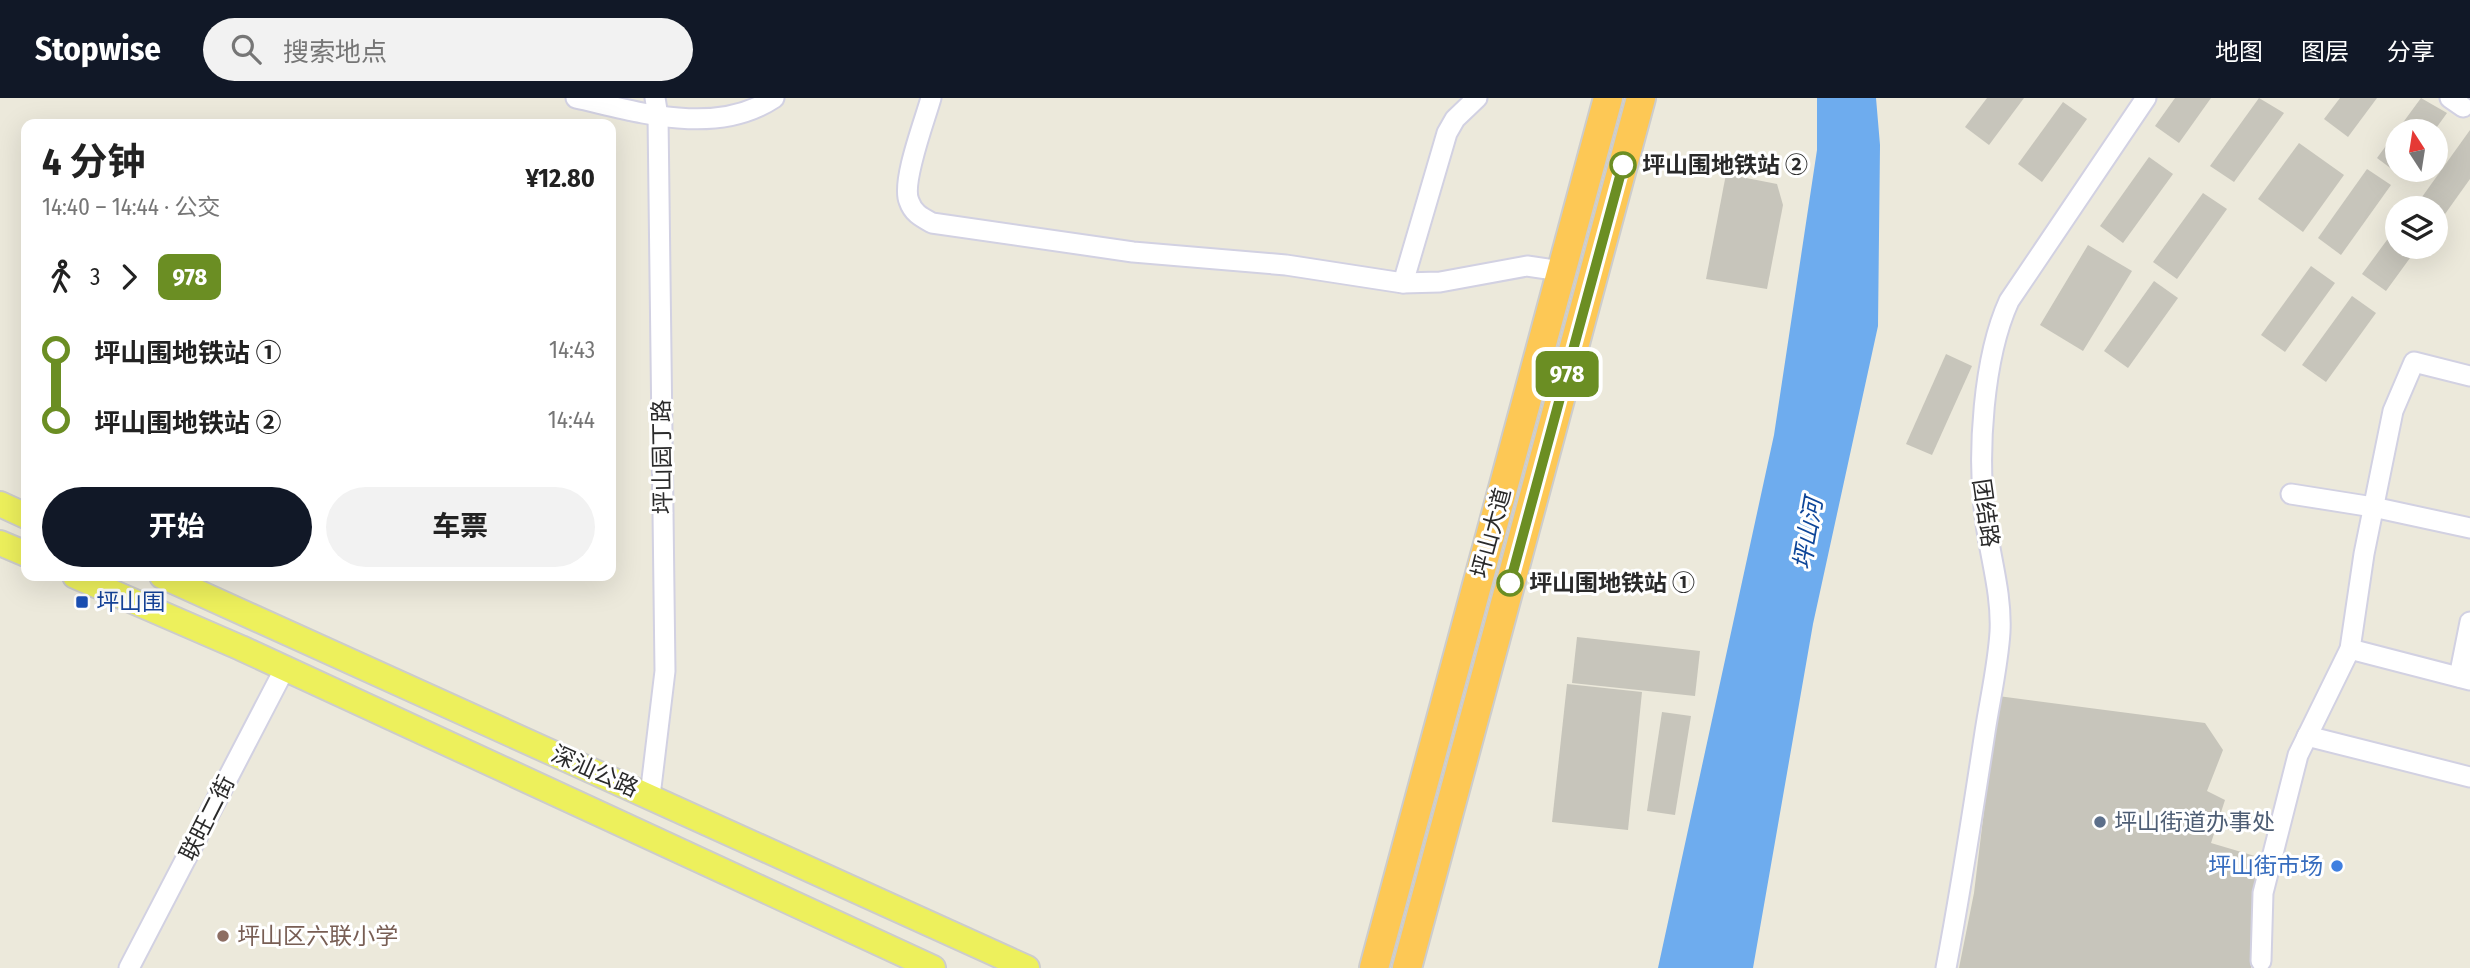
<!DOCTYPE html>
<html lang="zh">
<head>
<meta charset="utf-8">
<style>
  :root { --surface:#fff; --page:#f2f2f2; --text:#222; --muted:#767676; --accent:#111827 }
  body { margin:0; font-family:"Fira Sans Condensed","Noto Sans SC",sans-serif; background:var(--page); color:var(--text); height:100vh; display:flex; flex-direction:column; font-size:26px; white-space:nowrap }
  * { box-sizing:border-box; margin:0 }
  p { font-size:23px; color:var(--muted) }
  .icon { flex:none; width:38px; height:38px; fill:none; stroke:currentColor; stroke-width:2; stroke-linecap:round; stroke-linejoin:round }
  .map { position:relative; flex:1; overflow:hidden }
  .side { position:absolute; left:21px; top:21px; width:595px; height:462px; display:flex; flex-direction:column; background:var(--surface); border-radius:14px; box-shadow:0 7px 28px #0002 }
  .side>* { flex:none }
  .badge { padding:0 14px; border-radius:10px; font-size:24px; line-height:46px }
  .needle { width:46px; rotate:348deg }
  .fabs { position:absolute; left:2385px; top:21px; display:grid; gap:14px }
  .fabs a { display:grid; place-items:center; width:63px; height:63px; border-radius:50%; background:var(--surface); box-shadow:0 7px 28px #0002; font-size:35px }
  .map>.badge { position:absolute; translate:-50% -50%; box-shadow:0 0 0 4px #fff }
  .legs { display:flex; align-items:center; gap:10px; height:77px; padding:0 21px; font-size:23px }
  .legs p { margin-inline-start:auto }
  .head { display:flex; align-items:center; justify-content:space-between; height:119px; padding:0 21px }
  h1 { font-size:38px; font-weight:700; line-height:52px }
  .primary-button { display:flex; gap:14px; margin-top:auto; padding:14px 21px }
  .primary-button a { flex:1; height:80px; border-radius:42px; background:var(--accent); color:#fff; font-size:28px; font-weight:700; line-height:80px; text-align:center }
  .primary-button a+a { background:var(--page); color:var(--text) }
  ul { padding:0 21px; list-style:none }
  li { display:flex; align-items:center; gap:24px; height:70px; font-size:26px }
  li i { display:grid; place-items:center; width:10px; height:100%; margin:0 9px; background:currentColor }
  li i::after { content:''; width:18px; height:18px; margin:-9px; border:5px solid; border-radius:50%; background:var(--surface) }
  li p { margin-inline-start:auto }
  li:first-child i { background:linear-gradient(#0000 50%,currentColor 0) }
  li:last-child i { background:linear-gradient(currentColor 50%,#0000 0) }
  header { display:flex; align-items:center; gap:42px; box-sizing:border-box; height:98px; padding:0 35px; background:var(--accent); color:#fff }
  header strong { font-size:33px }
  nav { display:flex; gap:38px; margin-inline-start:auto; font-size:24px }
  .search { width:490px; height:63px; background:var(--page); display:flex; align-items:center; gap:18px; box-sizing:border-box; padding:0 24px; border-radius:38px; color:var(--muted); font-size:26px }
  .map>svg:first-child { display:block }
  .water { fill:#6eacee }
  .building { fill:#c7c5bb }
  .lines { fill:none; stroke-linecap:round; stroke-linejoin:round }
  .minor-casing { stroke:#d2d1e2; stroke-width:23 }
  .major-casing { stroke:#ccc; stroke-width:28 }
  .highway-casing { stroke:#ccc; stroke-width:32 }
  .minor { stroke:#fff; stroke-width:19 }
  .major { stroke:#edf05c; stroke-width:24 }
  .highway { stroke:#fdc855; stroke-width:28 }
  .line-1-casing { stroke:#fff; stroke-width:16 }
  .line-1 { stroke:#6b8e23; stroke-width:10 }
  .stop-1-dot { fill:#fff; stroke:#6b8e23; stroke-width:3.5 }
  .transit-dot { fill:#1a4fb4; stroke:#fff; stroke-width:2.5 }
  .service-dot { fill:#5c6f8a; stroke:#fff; stroke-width:2.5 }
  .shop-dot { fill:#3f7fe0; stroke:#fff; stroke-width:2.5 }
  .education-dot { fill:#8d6e63; stroke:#fff; stroke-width:2.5 }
  .labels { text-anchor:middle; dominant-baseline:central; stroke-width:6; stroke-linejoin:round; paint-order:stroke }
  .stop-label { font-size:23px; font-weight:bold; fill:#2a2a2a; stroke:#fff; text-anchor:start }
  .street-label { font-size:23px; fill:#2a2a2a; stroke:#fff }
  .transit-label { font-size:23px; fill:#164399; stroke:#fff; text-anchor:start }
  .service-label { font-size:23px; fill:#4e5e75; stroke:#fff; text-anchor:start }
  .shop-label { font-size:23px; fill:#366cbe; stroke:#fff; text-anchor:end }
  .education-label { font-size:23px; fill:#785e54; stroke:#fff; text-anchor:start }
  .water-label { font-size:24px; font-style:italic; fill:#0e4699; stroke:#fff }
</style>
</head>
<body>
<header>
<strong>Stopwise</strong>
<div class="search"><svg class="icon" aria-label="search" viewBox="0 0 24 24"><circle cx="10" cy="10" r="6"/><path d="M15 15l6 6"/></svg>搜索地点</div>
<nav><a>地图</a><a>图层</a><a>分享</a></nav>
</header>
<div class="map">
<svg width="2470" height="870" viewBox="0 0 2470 870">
  <rect width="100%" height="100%" fill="#ece9db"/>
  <polygon class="water" points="1817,0 1876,0 1880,47 1878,228 1813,526 1753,870 1658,870 1774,337 1817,52"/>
  <g class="building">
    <polygon points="1987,0 2024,0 1989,47 1965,29"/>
    <polygon points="2175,0 2211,0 2179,45 2155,28"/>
    <polygon points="2259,0 2284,15 2234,84 2210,68"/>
    <polygon points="2340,0 2377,0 2348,39 2324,21"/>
    <polygon points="2421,0 2447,15 2434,33 2398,33 2398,72 2406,72 2401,78 2377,60"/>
    <polygon points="2063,4 2087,21 2042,84 2018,66"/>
    <polygon points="2470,32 2470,81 2445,116 2422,99"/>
    <polygon points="2299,45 2344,77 2303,134 2258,101"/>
    <polygon points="2149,59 2173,76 2123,145 2100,128"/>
    <polygon points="2367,71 2391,87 2341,157 2318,140"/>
    <polygon points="1726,76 1777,86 1783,107 1767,191 1706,181"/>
    <polygon points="2203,95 2227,111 2177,181 2153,164"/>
    <polygon points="2398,127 2398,149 2418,149 2386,193 2362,176"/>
    <polygon points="2088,147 2132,173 2083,253 2040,227"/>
    <polygon points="2311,168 2335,185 2285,254 2261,237"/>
    <polygon points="2154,183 2178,200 2128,270 2104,253"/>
    <polygon points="2352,198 2376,215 2326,284 2302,267"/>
    <polygon points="1946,256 1972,268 1932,357 1906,346"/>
    <polygon points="1577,539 1700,553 1695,598 1572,585"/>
    <polygon points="1567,586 1642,594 1628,732 1552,724"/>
    <polygon points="1998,598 2205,625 2223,652 2207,693 2225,702 2211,745 2265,761 2254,808 2251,870 1959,870 1974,795"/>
    <polygon points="1662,614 1691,618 1675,717 1647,713"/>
  </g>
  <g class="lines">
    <defs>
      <g id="minor">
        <path d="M576,0C639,14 715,39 774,0"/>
        <path d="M931,0C925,22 901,84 909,103C913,115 921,119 932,125L1133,154L1286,167L1403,185L1440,184L1527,168L1561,173"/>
        <polyline points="2450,0 2463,9"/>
        <polyline points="1403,185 1447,35 1455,21 1477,0"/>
        <polyline points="2291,396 2373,409 2470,430"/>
        <polyline points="2350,551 2470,582"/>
        <polyline points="2459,579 2470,524"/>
        <polyline points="2307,638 2470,679"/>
        <polyline points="650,698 665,573 658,18 655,0"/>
        <polyline points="2261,863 2263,795 2298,657 2350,551 2364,456 2393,313 2414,264 2470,278"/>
        <polyline points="129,870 285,570"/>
        <path d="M1946,870C1961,791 1973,713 1985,634C1990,601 1998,567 2000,534C2002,494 1989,456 1985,418C1977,356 1983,260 2009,203L2146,0"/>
      </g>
      <g id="major">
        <polyline points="0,406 26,418"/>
        <polyline points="0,445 26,456"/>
        <polyline points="75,478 241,550 933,870"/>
        <polyline points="162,478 1027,870"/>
      </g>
      <g id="highway">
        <polyline points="1374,870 1608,0"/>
        <polyline points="1407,870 1641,0"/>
      </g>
    </defs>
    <use href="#minor" class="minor-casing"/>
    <use href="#major" class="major-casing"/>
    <use href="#highway" class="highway-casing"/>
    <use href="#minor" class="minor"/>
    <use href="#major" class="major"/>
    <use href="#highway" class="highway"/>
  </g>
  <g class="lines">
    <defs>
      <polyline id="line-1" points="1510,485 1623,67"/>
    </defs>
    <use href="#line-1" class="line-1-casing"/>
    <use href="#line-1" class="line-1"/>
  </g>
  <g class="stop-1-dot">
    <circle cx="1623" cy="67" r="12"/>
    <circle cx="1510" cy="485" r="12"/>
  </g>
  <rect class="transit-dot" x="75" y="497" width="14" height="14" rx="3.5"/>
  <circle class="service-dot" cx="2100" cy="724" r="7"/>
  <circle class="shop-dot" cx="2337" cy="768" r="7"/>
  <circle class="education-dot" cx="223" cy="838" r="7"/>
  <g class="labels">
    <g class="stop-label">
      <text x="1642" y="67">坪山围地铁站 ②</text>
      <text x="1529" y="485">坪山围地铁站 ①</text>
    </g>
    <g class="street-label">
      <text transform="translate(662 359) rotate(-91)">坪山园丁路</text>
      <text transform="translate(1986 415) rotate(82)">团结路</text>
      <text transform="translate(1491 435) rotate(-75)">坪山大道</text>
      <text transform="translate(595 673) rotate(24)">深汕公路</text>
      <text transform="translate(207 720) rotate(-63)">联旺二街</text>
    </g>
    <g class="transit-label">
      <text x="96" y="504">坪山围</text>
    </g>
    <g class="service-label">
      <text x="2114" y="724">坪山街道办事处</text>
    </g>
    <g class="shop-label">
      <text x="2323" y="768">坪山街市场</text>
    </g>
    <g class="education-label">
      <text x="237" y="838">坪山区六联小学</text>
    </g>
    <g class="water-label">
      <text transform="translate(1808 436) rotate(-80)">坪山河</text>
    </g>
  </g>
</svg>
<div class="fabs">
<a><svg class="needle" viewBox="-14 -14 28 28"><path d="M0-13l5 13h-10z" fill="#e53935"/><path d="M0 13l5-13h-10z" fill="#767676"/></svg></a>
<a><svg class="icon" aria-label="layers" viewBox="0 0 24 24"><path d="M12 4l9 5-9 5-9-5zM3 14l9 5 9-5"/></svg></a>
</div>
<b class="badge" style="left:1567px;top:276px;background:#6b8e23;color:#fff">978</b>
<section class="side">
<div class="head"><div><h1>4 分钟</h1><p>14:40 – 14:44 · 公交</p></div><b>¥12.80</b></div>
<div class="legs"><svg class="icon" aria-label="walk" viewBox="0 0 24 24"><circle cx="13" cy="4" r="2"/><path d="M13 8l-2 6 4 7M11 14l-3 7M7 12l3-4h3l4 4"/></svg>3<svg class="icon" aria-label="forward" viewBox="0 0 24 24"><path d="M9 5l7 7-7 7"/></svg><b class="badge" style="background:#6b8e23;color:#fff">978</b></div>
<ul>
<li><i style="color:#6b8e23"></i><b>坪山围地铁站 ①</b><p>14:43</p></li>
<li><i style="color:#6b8e23"></i><b>坪山围地铁站 ②</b><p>14:44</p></li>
</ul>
<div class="primary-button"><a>开始</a><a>车票</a></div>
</section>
</div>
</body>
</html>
